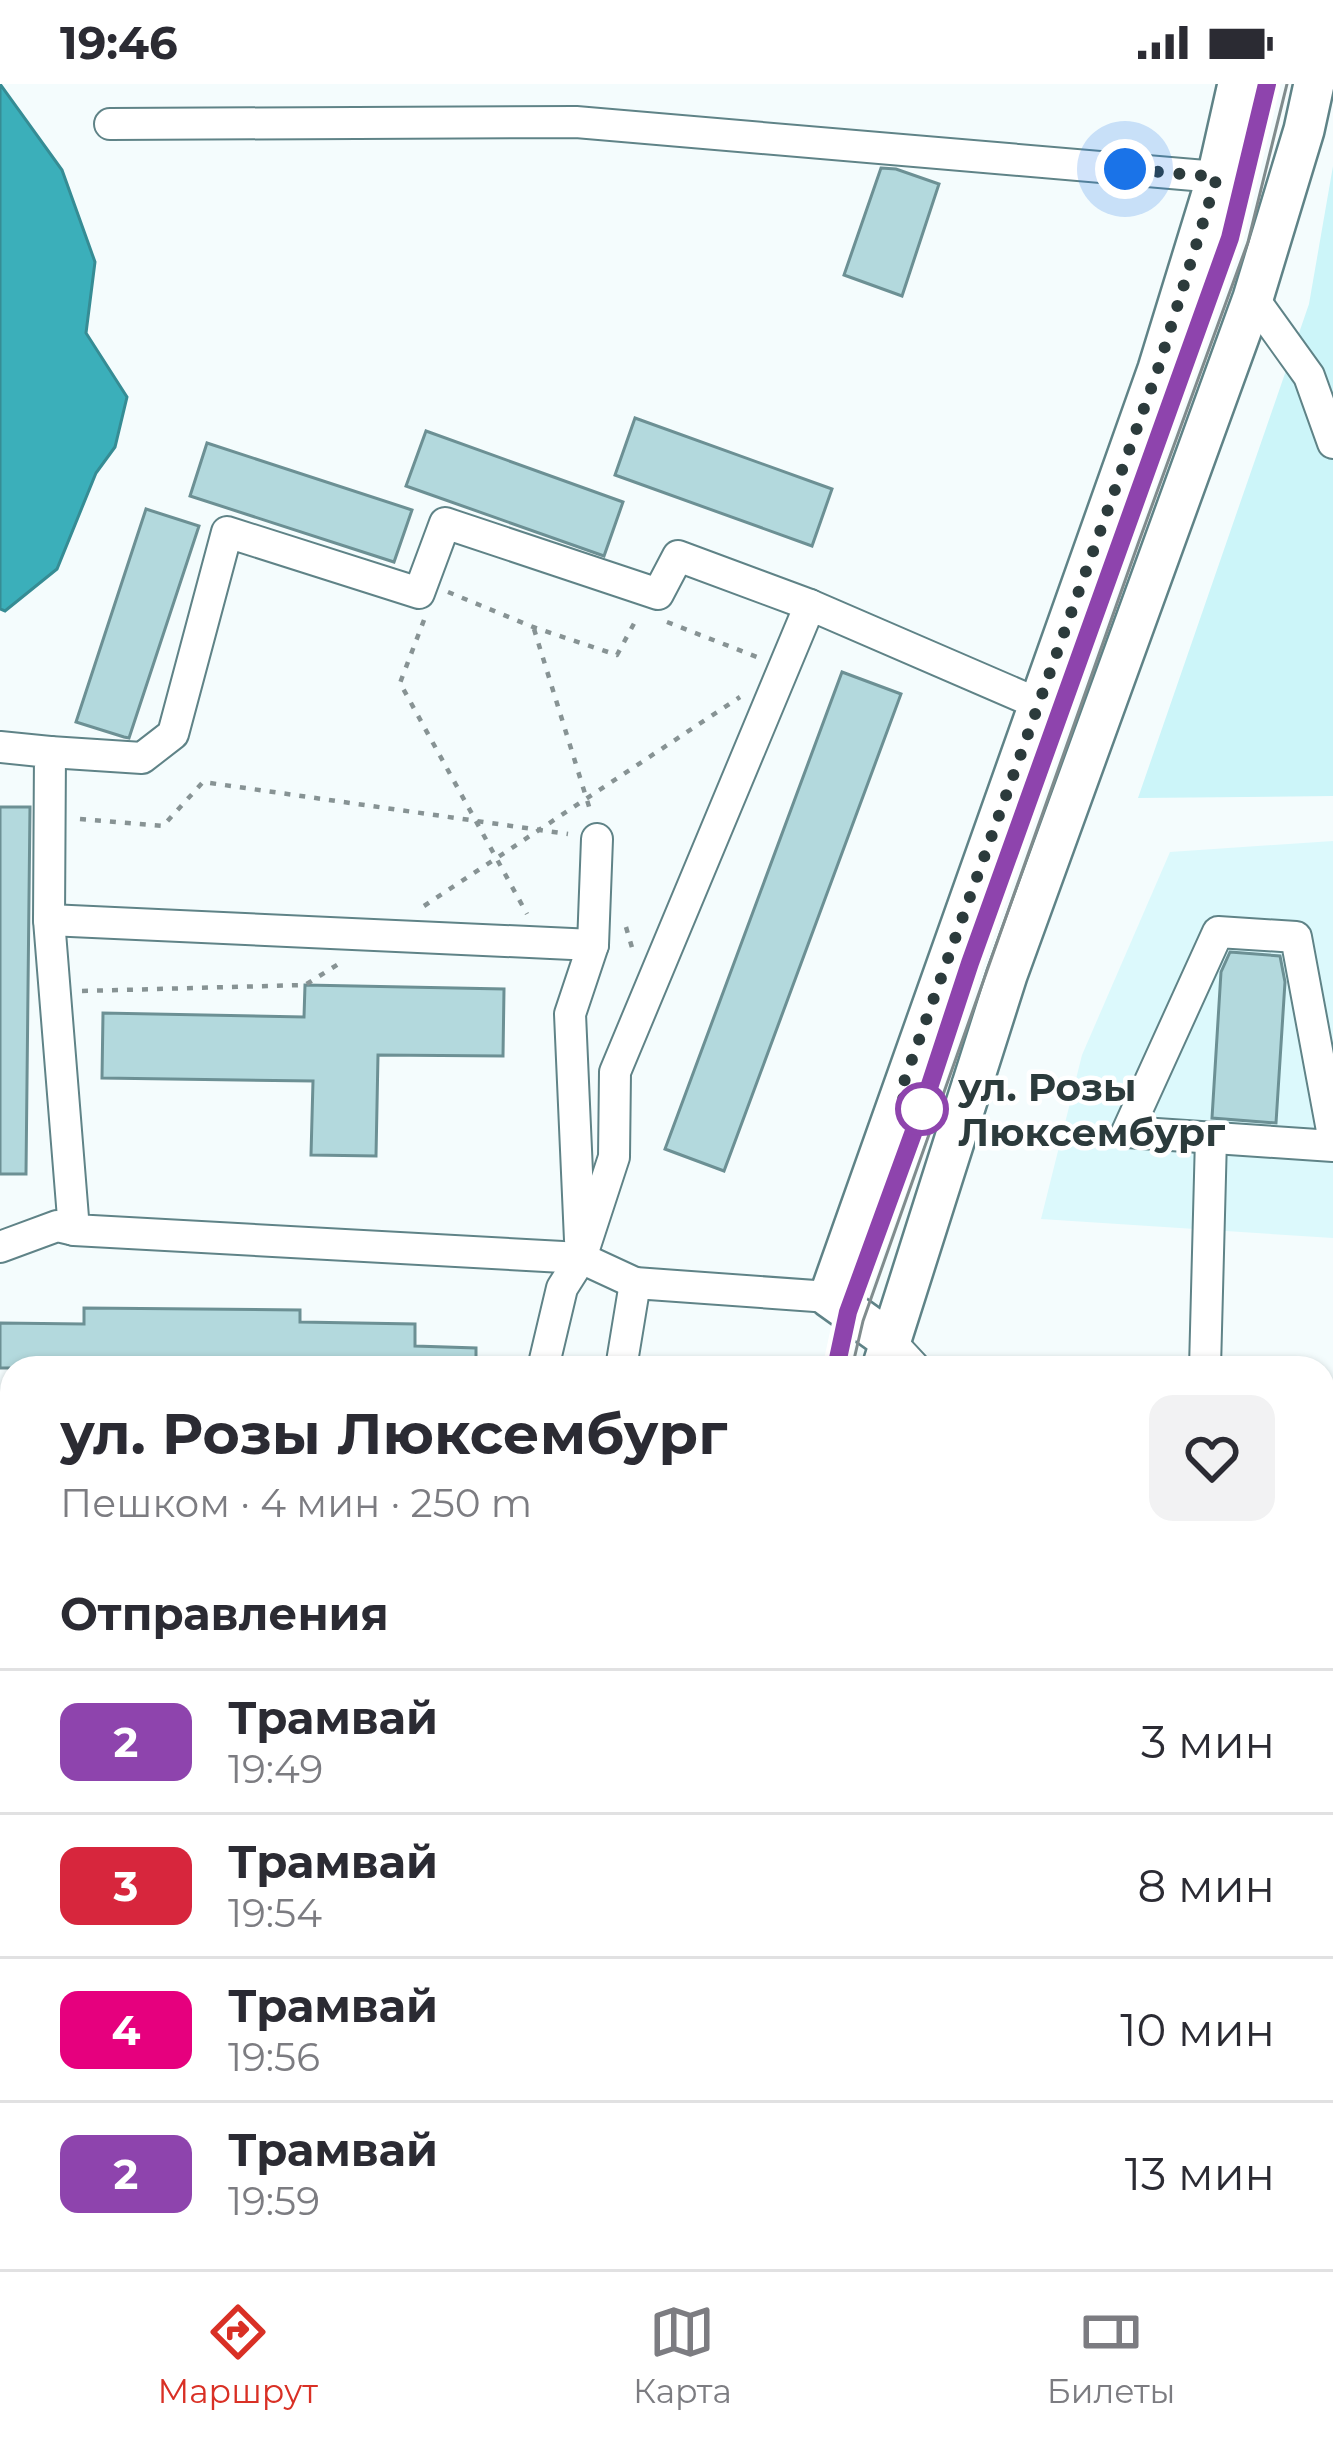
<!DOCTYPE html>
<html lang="ru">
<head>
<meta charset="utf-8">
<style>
  :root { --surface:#fff; --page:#f2f2f3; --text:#2b2b33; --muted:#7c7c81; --line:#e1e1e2; --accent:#d93025 }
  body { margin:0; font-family:Montserrat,sans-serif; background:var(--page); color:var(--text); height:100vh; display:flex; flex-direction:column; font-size:45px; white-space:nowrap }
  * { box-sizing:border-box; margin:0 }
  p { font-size:39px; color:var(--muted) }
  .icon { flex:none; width:66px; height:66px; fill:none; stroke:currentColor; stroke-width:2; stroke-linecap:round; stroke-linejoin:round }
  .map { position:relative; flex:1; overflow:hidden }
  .sheet { position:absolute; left:0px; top:1272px; width:1335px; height:915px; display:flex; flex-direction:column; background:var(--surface); border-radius:36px 36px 0 0; box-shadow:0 3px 9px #0004 }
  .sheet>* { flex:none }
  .badge { padding:0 24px; border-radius:18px; font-size:42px; line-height:78px }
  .you { position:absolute; width:60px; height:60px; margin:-30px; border:9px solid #fff; border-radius:50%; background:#1a73e8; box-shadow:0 0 0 18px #1a73e833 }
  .map>.badge { position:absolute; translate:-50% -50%; box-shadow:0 0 0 6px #fff }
  h2 { padding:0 60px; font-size:45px; line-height:108px }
  .round { display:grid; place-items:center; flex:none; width:126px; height:126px; border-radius:24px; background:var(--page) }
  .head { display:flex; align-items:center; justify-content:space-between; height:204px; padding:0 60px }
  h1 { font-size:57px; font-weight:700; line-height:90px }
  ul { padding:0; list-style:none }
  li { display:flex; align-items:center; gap:36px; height:144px; padding:0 60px; border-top:3px solid var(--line) }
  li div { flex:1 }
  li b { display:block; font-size:45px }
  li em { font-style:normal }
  li .badge { min-width:132px; font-weight:700; text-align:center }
  .status { display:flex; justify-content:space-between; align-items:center; height:84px; padding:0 60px; background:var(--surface); direction:ltr }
  .status svg { height:33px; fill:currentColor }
  .dock { display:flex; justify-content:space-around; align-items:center; height:168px; border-top:3px solid var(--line); background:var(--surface); font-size:33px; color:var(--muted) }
  .dock a { display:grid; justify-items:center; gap:6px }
  .dock .selected { color:var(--accent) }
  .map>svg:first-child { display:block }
  .built { fill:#dcf9fc }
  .green { fill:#ccf5f9 }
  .water { fill:#3bafba; stroke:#368c94; stroke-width:3 }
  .building { fill:#b3d9dd; stroke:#6c9094; stroke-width:3 }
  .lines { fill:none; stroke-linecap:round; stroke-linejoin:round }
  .minor-casing { stroke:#5f8387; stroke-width:34 }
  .major-casing { stroke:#5f8387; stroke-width:44 }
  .path { stroke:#879394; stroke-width:4.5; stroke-dasharray:6 9; stroke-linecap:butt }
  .minor { stroke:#fff; stroke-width:30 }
  .major { stroke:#fff; stroke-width:39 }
  .tram { stroke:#808c8d; stroke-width:3 }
  .line-casing { stroke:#fff; stroke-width:27 }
  .line { stroke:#8e44ad; stroke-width:18 }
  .walk { stroke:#2c3b3c; stroke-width:12; stroke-dasharray:0 21.6 }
  .stop-dot { fill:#fff; stroke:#8e44ad; stroke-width:6 }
  .labels { text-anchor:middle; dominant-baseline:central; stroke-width:9; stroke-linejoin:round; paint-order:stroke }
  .stop-label { font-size:39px; font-weight:bold; fill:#2c3b3c; stroke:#fff; text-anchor:start }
</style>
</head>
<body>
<div class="status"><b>19:46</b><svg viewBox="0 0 49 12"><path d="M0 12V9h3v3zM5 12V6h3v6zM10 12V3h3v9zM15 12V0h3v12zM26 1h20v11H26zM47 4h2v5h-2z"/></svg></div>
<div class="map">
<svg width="1333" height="2185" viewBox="0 0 1333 2185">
  <rect width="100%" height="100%" fill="#f4fcfd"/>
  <g class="built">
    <polygon points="1333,757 1333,1154 1041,1135 1082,971 1170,768"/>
    <rect x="1323" y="1520" width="10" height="316"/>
  </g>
  <polygon class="green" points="1333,82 1333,712 1138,714 1309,220"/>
  <polygon class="water" points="0,0 62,86 95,178 86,249 127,313 115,363 96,389 57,485 5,527 0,525"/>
  <g class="building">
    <polygon points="881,84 896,85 939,100 902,212 844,191"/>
    <polygon points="635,334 832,405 812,462 615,391"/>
    <polygon points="426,347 623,418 604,472 406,402"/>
    <polygon points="207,359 412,426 394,478 190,412"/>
    <polygon points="146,425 199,442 129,654 124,653 76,638"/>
    <polygon points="842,588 901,610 724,1087 665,1065"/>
    <polygon points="0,723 30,723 26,1090 0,1090"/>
    <polygon points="1230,868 1280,872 1285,898 1276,1039 1212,1034 1221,888"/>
    <polygon points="305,901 504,905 503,972 378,971 376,1072 311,1071 313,997 102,994 103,929 304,933"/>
    <polygon points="84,1224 300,1226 300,1238 415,1240 415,1262 476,1264 476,1284 0,1284 0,1239 84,1240"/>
  </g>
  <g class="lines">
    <defs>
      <g id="minor">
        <polyline points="110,40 576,38 1217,93"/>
        <polyline points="1253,214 1309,292 1333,359"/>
        <polyline points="0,663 50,668 49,836 74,1146 581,1174 635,1199"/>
        <polyline points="50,668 142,674 173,650 227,448 419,509 445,439 658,510 678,472 810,521"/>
        <polyline points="49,836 593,861"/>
        <polyline points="1333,1052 1296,853 1218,848 1127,1048 1333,1062"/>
        <polyline points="580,1156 570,930 593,861 597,755"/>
        <polyline points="0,1163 57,1142 74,1146"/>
        <polyline points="889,1256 915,1284"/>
        <polyline points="543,1284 562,1204 581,1174 614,1073 615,988 810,521 1039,620"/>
        <polyline points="621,1284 635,1199 829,1213"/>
        <polyline points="1205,1284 1211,1054"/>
        <polyline points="1323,1332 1333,1332"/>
        <polyline points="0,1352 12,1352"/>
        <polyline points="1323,1441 1333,1441"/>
        <polyline points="0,1616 12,1616"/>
        <polyline points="1323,1948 1333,1948"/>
      </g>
      <g id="major">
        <polyline points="889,1256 829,1213 1158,285 1217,93 1238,0"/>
        <polyline points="882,1284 1007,891 1253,214 1304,46 1314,0"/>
        <polyline points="855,2185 855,2175"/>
      </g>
    </defs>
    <use href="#minor" class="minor-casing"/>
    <use href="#major" class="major-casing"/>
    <g class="path">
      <polyline points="448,508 533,543 617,571 637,534"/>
      <polyline points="424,536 400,599 527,830"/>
      <polyline points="667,538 757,573"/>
      <polyline points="534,545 591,729"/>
      <polyline points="80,735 163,742 203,698 568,750"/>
      <polyline points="424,822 740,613"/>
      <polyline points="626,843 633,867"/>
      <polyline points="82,907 305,901 340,879"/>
    </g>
    <use href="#minor" class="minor"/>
    <use href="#major" class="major"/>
    <g class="tram">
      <polyline points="1219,186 1230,154 1267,0"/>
      <polyline points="852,1284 863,1237 1138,460 1248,158 1287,0"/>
      <polyline points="833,2185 833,2175"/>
    </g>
  </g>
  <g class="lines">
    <defs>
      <polyline id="line" points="836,1284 848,1228 922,1025 970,879 1230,154 1267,0"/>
    </defs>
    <use href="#line" class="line-casing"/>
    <use href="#line" class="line"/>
    <polyline class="walk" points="922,1025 899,1012 1158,285 1217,93 1125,85"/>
  </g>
  <circle class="stop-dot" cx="922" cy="1025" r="24"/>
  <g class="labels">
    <g class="stop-label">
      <text x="958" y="1003">ул. Розы<tspan x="958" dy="45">Люксембург</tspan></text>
    </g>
  </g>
</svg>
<div class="you" style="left:1125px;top:85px"></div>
<section class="sheet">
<div class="head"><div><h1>ул. Розы Люксембург</h1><p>Пешком · 4 мин · 250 m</p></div><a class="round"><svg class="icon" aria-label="heart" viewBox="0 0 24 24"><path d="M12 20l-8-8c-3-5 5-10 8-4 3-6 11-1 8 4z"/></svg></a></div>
<h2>Отправления</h2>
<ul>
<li><span class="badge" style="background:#8e44ad;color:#fff">2</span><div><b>Трамвай</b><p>19:49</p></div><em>3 мин</em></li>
<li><span class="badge" style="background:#d7263d;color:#fff">3</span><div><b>Трамвай</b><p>19:54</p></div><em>8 мин</em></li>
<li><span class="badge" style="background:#e6007e;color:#fff">4</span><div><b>Трамвай</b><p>19:56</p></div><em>10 мин</em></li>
<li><span class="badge" style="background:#8e44ad;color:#fff">2</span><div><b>Трамвай</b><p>19:59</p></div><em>13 мин</em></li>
</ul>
</section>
</div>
<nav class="dock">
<a class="selected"><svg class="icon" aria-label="directions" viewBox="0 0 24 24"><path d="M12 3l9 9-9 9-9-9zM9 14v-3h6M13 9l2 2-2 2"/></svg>Маршрут</a>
<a><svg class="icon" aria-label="map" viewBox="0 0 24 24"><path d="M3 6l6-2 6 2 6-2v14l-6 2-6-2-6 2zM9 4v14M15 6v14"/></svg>Карта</a>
<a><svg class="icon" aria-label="tickets" viewBox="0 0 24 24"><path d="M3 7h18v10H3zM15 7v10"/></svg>Билеты</a>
</nav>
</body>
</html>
